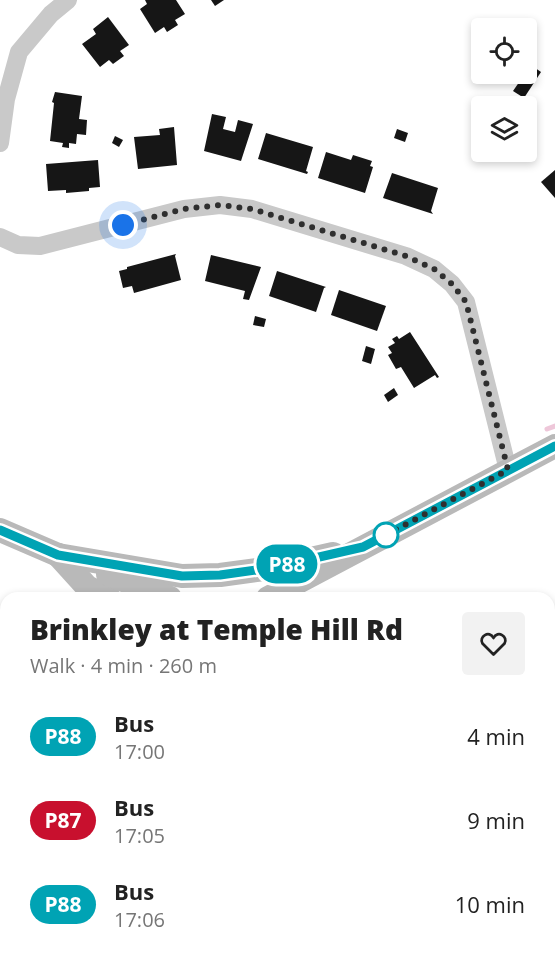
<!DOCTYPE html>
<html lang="en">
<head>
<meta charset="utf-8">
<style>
  :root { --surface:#fff; --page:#f2f2f2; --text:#222; --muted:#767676 }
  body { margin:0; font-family:"Open Sans",sans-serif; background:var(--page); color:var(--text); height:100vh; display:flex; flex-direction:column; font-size:22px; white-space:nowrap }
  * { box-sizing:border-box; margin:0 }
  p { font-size:20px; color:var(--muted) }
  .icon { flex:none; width:33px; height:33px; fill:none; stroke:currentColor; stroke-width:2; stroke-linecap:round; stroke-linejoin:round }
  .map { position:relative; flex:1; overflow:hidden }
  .side { position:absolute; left:0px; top:592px; width:555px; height:368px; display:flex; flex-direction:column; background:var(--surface); border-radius:18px 18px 0 0; box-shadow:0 3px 9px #0003 }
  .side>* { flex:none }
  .badge { padding:0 12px; border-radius:20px; font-size:21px; line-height:39px }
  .controls { position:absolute; left:471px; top:18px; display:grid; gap:12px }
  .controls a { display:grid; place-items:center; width:66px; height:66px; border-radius:6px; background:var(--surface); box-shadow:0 3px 9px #0003; font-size:30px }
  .you { position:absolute; width:30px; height:30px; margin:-15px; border:4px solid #fff; border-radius:50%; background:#1a73e8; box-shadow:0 0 0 9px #1a73e833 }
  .map>.badge { position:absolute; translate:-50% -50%; box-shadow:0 0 0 3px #fff }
  .round { display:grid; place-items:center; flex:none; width:63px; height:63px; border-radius:6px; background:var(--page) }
  .headline { display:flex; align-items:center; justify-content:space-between; height:102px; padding:0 30px }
  h1 { font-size:28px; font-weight:800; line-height:45px }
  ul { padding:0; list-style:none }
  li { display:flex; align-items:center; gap:18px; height:84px; padding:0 30px }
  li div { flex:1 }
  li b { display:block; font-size:22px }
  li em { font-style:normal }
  li .badge { min-width:66px; font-weight:700; text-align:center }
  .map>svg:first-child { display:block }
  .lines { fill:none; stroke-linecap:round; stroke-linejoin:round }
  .stream { stroke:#eec7d9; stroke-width:5 }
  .building { fill:#161616 }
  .street { stroke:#c9c9c9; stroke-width:18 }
  .secondary { stroke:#b9b9b9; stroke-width:24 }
  .line-casing { stroke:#fff; stroke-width:14 }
  .line { stroke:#00a3b4; stroke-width:9 }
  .walk { stroke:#2f2f2f; stroke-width:6; stroke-dasharray:0 10.8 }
  .stop-dot { fill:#fff; stroke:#00a3b4; stroke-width:3 }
</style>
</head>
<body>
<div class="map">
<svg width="555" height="959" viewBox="0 0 555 959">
  <rect width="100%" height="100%" fill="#fff"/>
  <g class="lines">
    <polyline class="stream" points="547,429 555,426"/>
  </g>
  <g class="building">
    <polygon points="145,0 176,0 185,14 175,20 178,25 167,32 164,27 155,33 140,9 147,4"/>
    <polygon points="211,0 224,0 215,6"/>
    <polygon points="108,17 129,45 120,51 124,56 113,64 109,60 100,67 82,44 96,34 93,29"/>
    <polygon points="531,65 541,72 524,98 513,91"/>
    <polygon points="55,92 82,96 79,119 87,120 86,135 77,134 76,144 69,143 69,148 62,147 63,143 50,141 54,103 52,102"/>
    <polygon points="212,114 226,117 223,129 235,132 238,120 253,124 241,161 204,151"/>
    <polygon points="174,127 177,165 138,169 134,137 160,135 159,129"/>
    <polygon points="397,129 408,133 405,142 394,138"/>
    <polygon points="266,133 313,147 306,171 308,172 307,174 258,159"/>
    <polygon points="115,136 123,140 119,147 112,143"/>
    <polygon points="326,152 351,160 353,155 372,161 370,166 373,167 365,193 318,178"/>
    <polygon points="98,160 100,187 89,188 89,191 66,193 66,190 48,191 46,164"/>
    <polygon points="555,170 555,198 541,182"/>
    <polygon points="392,173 438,188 431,211 433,214 383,198"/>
    <polygon points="176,254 175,256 181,280 134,293 132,286 123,288 119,271 127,269 127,267"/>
    <polygon points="211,255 261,267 249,300 243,299 245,291 205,281"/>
    <polygon points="277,271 326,287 324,288 316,312 269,296"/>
    <polygon points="339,290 386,306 377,331 331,315"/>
    <polygon points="255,316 266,319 264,327 253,325"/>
    <polygon points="410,332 439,377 437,378 435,375 414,388 401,367 396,369 388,355 392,353 388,347 395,343 392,339 397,336 399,339"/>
    <polygon points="366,346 375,349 371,364 362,361"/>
    <polygon points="394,388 398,395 388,402 384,395"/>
    <polygon points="6,612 6,644 2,646 3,649 0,651 0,615"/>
    <polygon points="6,804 6,836 0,825 0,808"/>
    <polygon points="64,954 68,959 54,959"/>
  </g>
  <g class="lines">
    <g class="street">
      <polyline points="0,143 6,99 19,52 51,14 68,0"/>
      <polyline points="0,237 18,245 40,246 184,209 220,205 252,209 406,256 434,269 452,284 466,302 508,470"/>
    </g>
    <g class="secondary">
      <polyline points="0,530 72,561"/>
      <polyline points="58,555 182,576 220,575 271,568 333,554"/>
      <polyline points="58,555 87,587 109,598"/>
      <polyline points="108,574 170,598"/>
      <polyline points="268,598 555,446"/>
      <polyline points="0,737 6,734"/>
      <polyline points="549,830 555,835"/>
    </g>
  </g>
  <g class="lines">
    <defs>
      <polyline id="line" points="0,530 58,555 182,576 220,575 271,568 363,547 555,446"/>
    </defs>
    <use href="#line" class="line-casing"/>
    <use href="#line" class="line"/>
    <polyline class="walk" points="123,225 184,209 220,205 252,209 406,256 434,269 452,284 466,302 508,470 384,536 386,535"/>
  </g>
  <circle class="stop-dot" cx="386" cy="535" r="12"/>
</svg>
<div class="controls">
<a><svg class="icon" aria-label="locate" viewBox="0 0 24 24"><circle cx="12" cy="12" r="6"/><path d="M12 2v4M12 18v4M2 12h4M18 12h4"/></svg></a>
<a><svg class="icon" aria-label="layers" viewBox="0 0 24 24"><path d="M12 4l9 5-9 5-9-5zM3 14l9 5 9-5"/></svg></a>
</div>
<div class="you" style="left:123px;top:225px"></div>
<b class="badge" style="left:287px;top:564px;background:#00a3b4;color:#fff">P88</b>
<section class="side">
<div class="headline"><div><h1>Brinkley at Temple Hill Rd</h1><p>Walk · 4 min · 260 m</p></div><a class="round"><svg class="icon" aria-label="heart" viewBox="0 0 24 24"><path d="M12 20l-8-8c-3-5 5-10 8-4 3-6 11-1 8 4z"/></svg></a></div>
<ul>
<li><span class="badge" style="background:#00a3b4;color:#fff">P88</span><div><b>Bus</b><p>17:00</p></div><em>4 min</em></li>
<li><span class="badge" style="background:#c8102e;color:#fff">P87</span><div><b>Bus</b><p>17:05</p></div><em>9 min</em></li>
<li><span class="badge" style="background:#00a3b4;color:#fff">P88</span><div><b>Bus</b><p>17:06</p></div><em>10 min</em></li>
</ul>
</section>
</div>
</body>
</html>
